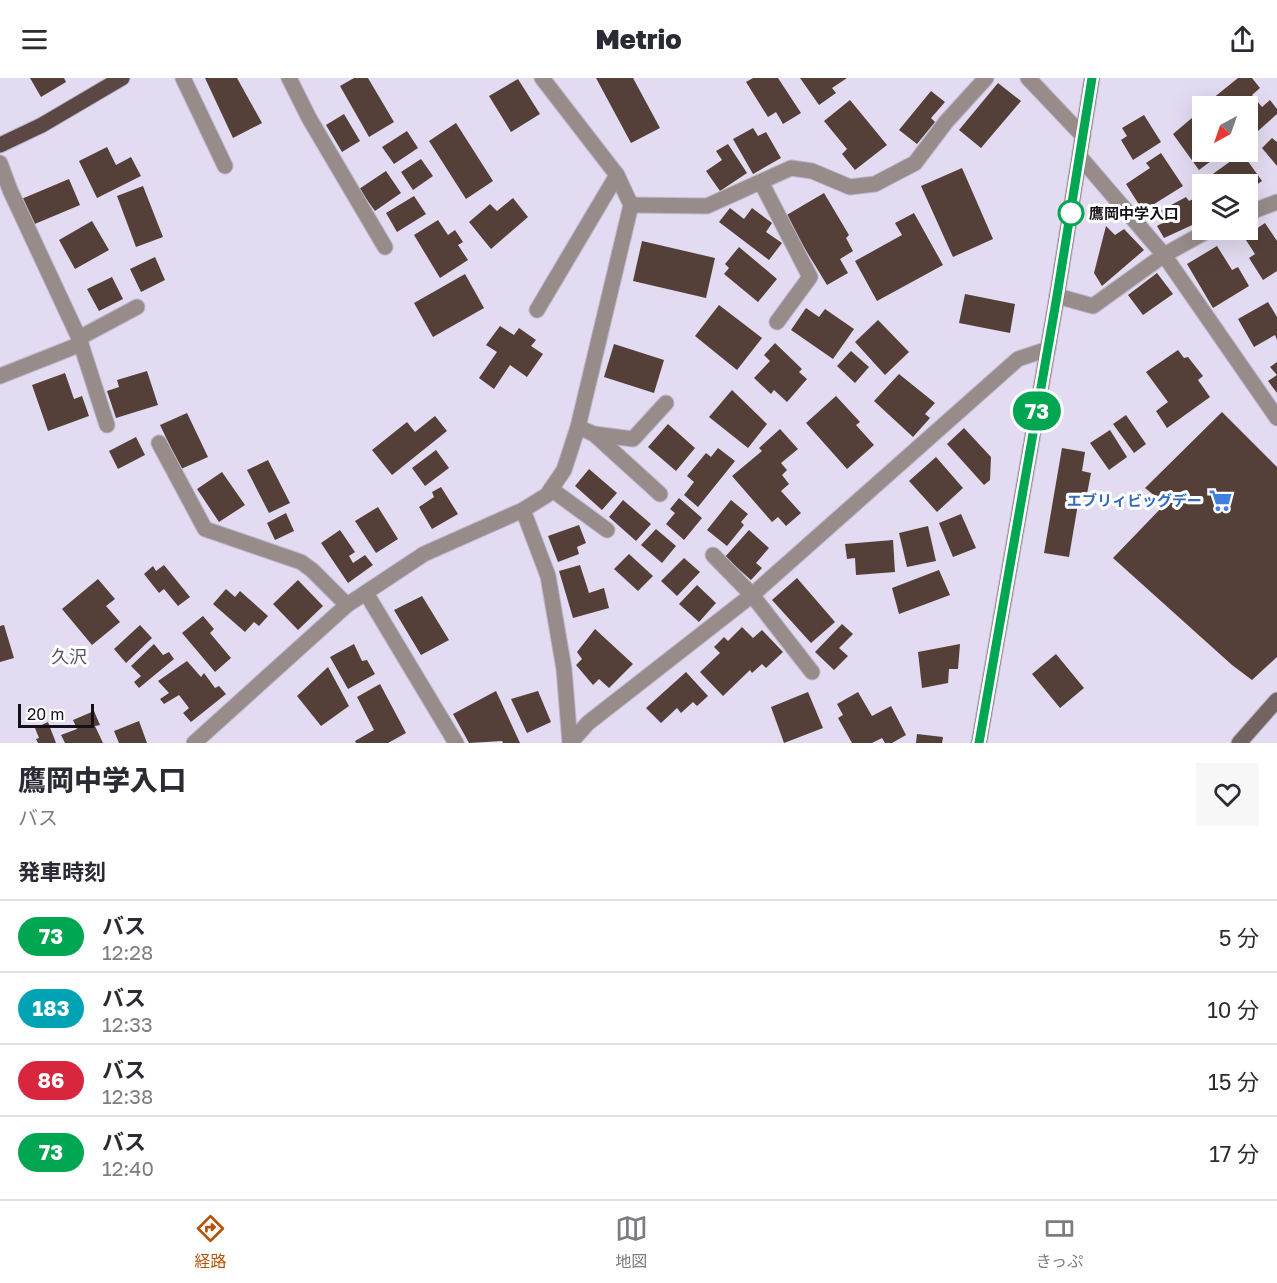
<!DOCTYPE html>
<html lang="ja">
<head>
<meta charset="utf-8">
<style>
  :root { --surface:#fff; --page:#f7f7f7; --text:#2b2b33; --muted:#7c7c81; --line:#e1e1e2; --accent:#b45309 }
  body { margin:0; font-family:"Golos Text","Noto Sans JP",sans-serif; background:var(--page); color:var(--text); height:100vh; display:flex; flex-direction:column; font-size:22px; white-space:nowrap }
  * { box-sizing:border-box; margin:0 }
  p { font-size:20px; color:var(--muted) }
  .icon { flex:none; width:33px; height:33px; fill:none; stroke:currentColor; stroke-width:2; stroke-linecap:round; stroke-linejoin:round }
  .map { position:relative; height:665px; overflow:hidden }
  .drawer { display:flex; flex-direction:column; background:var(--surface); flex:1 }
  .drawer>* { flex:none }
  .badge { padding:0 12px; border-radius:20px; font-size:21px; line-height:39px }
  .needle { width:39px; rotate:220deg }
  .fabs { position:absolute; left:1192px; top:18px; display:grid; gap:12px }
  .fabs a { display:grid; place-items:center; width:66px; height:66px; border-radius:0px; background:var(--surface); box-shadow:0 6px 24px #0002; font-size:30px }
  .scale { position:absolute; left:18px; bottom:15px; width:76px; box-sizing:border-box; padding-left:6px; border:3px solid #131017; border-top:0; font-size:16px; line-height:21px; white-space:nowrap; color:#131017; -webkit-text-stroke:4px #fff; paint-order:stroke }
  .map>.badge { position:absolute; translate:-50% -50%; box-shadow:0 0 0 3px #fff }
  h2 { padding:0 18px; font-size:22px; line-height:54px }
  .round { display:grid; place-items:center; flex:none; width:63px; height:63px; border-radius:0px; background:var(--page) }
  .head { display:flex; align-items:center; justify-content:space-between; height:102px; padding:0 18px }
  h1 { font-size:28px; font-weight:800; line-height:45px }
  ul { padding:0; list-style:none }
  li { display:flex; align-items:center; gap:18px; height:72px; padding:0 18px; border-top:2px solid var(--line) }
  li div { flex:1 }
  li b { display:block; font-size:22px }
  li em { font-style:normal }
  li .badge { min-width:66px; font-weight:700; text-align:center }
  header { display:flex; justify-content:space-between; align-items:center; height:78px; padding:0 18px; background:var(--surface); font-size:27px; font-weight:800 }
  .tabs { display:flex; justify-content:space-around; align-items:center; height:84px; border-top:2px solid var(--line); background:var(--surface); font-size:16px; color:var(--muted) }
  .tabs a { display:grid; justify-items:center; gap:3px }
  .tabs .on { color:var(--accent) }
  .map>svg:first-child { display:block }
  .building { fill:#544039 }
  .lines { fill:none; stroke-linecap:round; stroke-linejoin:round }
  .street-casing { stroke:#bdb6ca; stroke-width:17 }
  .secondary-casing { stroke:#bdb6ca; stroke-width:17 }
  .primary-casing { stroke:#bdb6ca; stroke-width:17 }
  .street { stroke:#978c8a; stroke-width:15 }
  .secondary { stroke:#746461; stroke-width:15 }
  .primary { stroke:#5b4845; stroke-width:15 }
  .line-casing { stroke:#fff; stroke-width:14 }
  .line { stroke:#00a651; stroke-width:9 }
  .stop-dot { fill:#fff; stroke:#00a651; stroke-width:3 }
  .labels { text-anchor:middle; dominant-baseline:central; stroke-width:6; stroke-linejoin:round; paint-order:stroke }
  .stop-label { font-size:15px; font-weight:bold; fill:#131017; stroke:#fff; text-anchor:start }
  .shop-label { font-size:15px; font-weight:bold; fill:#366cbe; stroke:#fff; text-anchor:end }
  .quarter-label { font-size:18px; fill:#5b5467; stroke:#fff }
</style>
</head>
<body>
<header><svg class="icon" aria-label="menu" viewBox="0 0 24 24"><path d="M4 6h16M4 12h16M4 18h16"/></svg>Metrio<svg class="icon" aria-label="share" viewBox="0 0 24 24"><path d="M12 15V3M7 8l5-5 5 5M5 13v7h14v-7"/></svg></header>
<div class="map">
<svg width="1277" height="665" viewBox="0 0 1277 665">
  <rect width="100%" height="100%" fill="#e2dbf1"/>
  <g class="building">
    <polygon points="30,0 64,0 66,4 41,19"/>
    <polygon points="205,0 237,0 262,45 233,60"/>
    <polygon points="354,0 368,0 394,44 369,59 340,8"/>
    <polygon points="596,0 633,0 660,50 631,65"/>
    <polygon points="753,0 778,0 801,35 783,46 776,34 768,39 746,4"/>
    <polygon points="800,0 847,0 832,10 836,15 819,27"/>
    <polygon points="1238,0 1252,0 1260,10 1252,17 1262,29 1270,22 1277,31 1277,36 1248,62 1248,28 1218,28 1212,21"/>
    <polygon points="518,1 540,36 511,54 489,18"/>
    <polygon points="998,5 1021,23 981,70 959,52"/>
    <polygon points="931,13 945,24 931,40 935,44 917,66 899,52"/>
    <polygon points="850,22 887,67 855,92 842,76 847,71 824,43"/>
    <polygon points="1199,34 1203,39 1203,74 1223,74 1199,92 1173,56"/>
    <polygon points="344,36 360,63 342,74 326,47"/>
    <polygon points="1144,37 1161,64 1133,82 1121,62 1127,58 1122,50"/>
    <polygon points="456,45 493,103 466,121 429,63"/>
    <polygon points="753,50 758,58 766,54 781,80 753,96 733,61"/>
    <polygon points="407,53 418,70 394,86 382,69"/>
    <polygon points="1272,60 1277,64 1277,88 1262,70"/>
    <polygon points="728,66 747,95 720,113 706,93 722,82 716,73"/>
    <polygon points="107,69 116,87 131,79 141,98 97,120 79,83"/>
    <polygon points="1161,75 1183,108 1143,133 1126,106 1150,90 1146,85"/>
    <polygon points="1242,75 1262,103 1248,113 1248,106 1216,106 1210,98"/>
    <polygon points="421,81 433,98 413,112 401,94"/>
    <polygon points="962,90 993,161 953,179 921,108"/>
    <polygon points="386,93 401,115 375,133 359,111"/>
    <polygon points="69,101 80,127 30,148 19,122"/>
    <polygon points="143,108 163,159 136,169 117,118"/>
    <polygon points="824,115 849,157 846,160 853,173 840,181 848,195 827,207 785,138"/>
    <polygon points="414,118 426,136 397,154 386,135"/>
    <polygon points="1186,119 1189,123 1195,120 1199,126 1203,124 1203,142 1164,160 1157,148 1166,143 1160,133"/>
    <polygon points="513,120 528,139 491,171 469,144 490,126 497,133"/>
    <polygon points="730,130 744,141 752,130 772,145 766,154 782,165 769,182 719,144"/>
    <polygon points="914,135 943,187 877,223 855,183 902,157 895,145"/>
    <polygon points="438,142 448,157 455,152 463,164 458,167 468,182 440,200 414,157"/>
    <polygon points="92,143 109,172 75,191 59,162"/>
    <polygon points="1265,145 1277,163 1277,193 1263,202 1249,180 1255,176 1244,159"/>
    <polygon points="1106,148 1115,157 1124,151 1144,172 1102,208 1094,195"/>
    <polygon points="642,163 715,180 706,220 633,203"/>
    <polygon points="1217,168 1232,192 1238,189 1249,208 1213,230 1187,186"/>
    <polygon points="739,169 777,201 758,224 724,196 729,190 725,186"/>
    <polygon points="155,179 165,202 141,214 130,191"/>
    <polygon points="1157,195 1173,216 1143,237 1128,217"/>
    <polygon points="465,196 484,230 433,259 414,225"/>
    <polygon points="112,199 123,221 99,233 87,211"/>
    <polygon points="965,216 1015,226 1010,255 959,245"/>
    <polygon points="1268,224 1277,239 1277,262 1275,257 1254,269 1238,241"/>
    <polygon points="719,227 762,260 737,292 695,258"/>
    <polygon points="806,230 819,239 825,231 854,251 833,281 791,252"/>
    <polygon points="878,242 909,274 885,297 855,264"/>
    <polygon points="500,248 514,257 519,250 536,262 531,268 543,276 527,299 510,287 494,311 479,300 497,274 486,267"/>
    <polygon points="775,265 802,291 799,294 807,301 787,324 774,312 771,316 754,300 770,283 764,277"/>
    <polygon points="614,266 664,282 654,315 604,299"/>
    <polygon points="1178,272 1184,280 1188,279 1203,298 1198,302 1210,319 1167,350 1156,333 1168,324 1146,294"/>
    <polygon points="851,273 869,289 855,305 837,288"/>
    <polygon points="1277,284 1277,315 1268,303 1277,297 1270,289"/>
    <polygon points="147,293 158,327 116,340 107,313 119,309 117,302"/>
    <polygon points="65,295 74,321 82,318 89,338 48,353 32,307"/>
    <polygon points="899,296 935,325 925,336 930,340 913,359 874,323"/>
    <polygon points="732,312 767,346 748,370 709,339"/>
    <polygon points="836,318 860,344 856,347 874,367 847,391 806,345"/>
    <polygon points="1222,334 1277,389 1277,579 1252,602 1232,587 1113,480 1165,426 1145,410"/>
    <polygon points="187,335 208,379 181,391 160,347"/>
    <polygon points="1126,337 1146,366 1134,375 1113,346"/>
    <polygon points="435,338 447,353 392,397 372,372 407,344 415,354"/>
    <polygon points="668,346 695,370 676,393 648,369"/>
    <polygon points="964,350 991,379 990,402 984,407 947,366"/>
    <polygon points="780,351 798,371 781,385 787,392 782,397 789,406 781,413 801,435 786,448 778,439 772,444 732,398 762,373 759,370"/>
    <polygon points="1110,352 1127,379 1109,392 1090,365"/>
    <polygon points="136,359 145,377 118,391 109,373"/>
    <polygon points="718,370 735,383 698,429 684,417 694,404 687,398 706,375 711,379"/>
    <polygon points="1062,370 1085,374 1082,393 1091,395 1086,421 1079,420 1069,479 1044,475"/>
    <polygon points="436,372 449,390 425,408 412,390"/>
    <polygon points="936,379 963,410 937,434 909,403"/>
    <polygon points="268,382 290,425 269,435 247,392"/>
    <polygon points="589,391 617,415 602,432 575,408"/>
    <polygon points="222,394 245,427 219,444 197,411"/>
    <polygon points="441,409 458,436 432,451 419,429 434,419 432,414"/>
    <polygon points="679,420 702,440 684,462 666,446 675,435 670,431"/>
    <polygon points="623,422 651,446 636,463 609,439"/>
    <polygon points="731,422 748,436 741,444 744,447 727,468 707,452"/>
    <polygon points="378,429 398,461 376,475 355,443"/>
    <polygon points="286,435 294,453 275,462 267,445"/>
    <polygon points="961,436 976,470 953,479 939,445"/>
    <polygon points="579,447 586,465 577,469 579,476 558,484 548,458"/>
    <polygon points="928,448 936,483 907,489 899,455"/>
    <polygon points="656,451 676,468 662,485 641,467"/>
    <polygon points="340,452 355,474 349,478 353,485 365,477 373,487 348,505 321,465"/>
    <polygon points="749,452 769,470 756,485 762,490 751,502 725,479"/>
    <polygon points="893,462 895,494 856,497 855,480 847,481 845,466"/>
    <polygon points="629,476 653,498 638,513 614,491"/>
    <polygon points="684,480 700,494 677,518 661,503"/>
    <polygon points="164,487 190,519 178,528 164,511 159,515 144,496 153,488 156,493"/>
    <polygon points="580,487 589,515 604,510 609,530 573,540 559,493"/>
    <polygon points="939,492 950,517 899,536 892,510"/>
    <polygon points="797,500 835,544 811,565 772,522"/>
    <polygon points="98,501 115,521 106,528 120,544 92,567 62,531"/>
    <polygon points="298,502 323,528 298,552 273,526"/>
    <polygon points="697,507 716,525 699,544 679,526"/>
    <polygon points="226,511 235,519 240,513 268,538 259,548 254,544 245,554 213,526"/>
    <polygon points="422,518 449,562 421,577 394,532"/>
    <polygon points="203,538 214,551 210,555 231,580 215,594 182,555"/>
    <polygon points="842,546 853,556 839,570 848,578 834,592 815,574"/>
    <polygon points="4,547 14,580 0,584 0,548"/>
    <polygon points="140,547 152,560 126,585 114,571"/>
    <polygon points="742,549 753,560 762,552 783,574 766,590 762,586 752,595 750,592 723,618 700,594 720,575 714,569 724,559 728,563"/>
    <polygon points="595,551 633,586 609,610 599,601 593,607 576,587 582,581 577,574"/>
    <polygon points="154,566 163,577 169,574 174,581 139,610 134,604 141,598 131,588"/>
    <polygon points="354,566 362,583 367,582 375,596 348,611 330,579"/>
    <polygon points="960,566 958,591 949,591 948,605 922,610 918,574"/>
    <polygon points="1056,576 1084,610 1060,630 1032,596"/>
    <polygon points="187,583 201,599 204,595 215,610 219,608 226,616 191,644 183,635 189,630 179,617 164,626 160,621 169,615 158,603"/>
    <polygon points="328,589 349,628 321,648 297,618"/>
    <polygon points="686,594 708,618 697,628 693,624 681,635 677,630 661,645 646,630"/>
    <polygon points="380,606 406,655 388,665 356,665 355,663 374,652 357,619"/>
    <polygon points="496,613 520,665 503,665 502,663 469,665 453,636"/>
    <polygon points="538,613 551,644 527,655 511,621"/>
    <polygon points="808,614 823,650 784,665 771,629"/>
    <polygon points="858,614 872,638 891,628 906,657 892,665 885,665 882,660 872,665 852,665 838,640 843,637 837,626"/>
    <polygon points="94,633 100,647 95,648 103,665 65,665 61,657 77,651 73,642"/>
    <polygon points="139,643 147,665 119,665 114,653"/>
    <polygon points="48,644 56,665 38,665 36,661 39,660 35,650"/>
    <polygon points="917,656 943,659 942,665 916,665"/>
  </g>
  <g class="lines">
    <defs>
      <g id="street">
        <polyline points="183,0 225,88"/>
        <polyline points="289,0 309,40 385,169"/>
        <polyline points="1028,0 1083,58"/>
        <polyline points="1080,79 1164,177 1277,340"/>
        <polyline points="0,85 10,112 79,260 107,347"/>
        <polyline points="761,104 810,199 777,244"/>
        <polyline points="631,127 707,128 791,90 812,93 850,109 875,106 915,85 946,44 986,0"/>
        <polyline points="1248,135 1277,124"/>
        <polyline points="1057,218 1093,228 1164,177 1209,152"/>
        <polyline points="537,232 617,97"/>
        <polyline points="79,260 137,229"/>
        <polyline points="0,298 81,266"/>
        <polyline points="578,349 594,356 633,361 666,325"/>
        <polyline points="594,356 660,416"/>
        <polyline points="159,365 205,451 301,484 312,492 347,527"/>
        <polyline points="551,411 607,452"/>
        <polyline points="523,432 548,498 564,591 570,665"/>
        <polyline points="713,477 752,517 812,594"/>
        <polyline points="366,515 456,665"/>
        <polyline points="194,665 347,527 424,476 523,432 547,417 564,392 578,349 631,127 617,97 542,0"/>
        <polyline points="570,665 588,645 752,517 1018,281 1048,271"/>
      </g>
      <g id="secondary">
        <polyline points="979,665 1057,218 1092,0"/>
        <polyline points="1239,665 1277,622"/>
      </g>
      <polyline id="primary" points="0,67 42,47 122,0"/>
    </defs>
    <use href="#street" class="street-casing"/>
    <use href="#secondary" class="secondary-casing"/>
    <use href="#primary" class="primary-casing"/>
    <use href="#street" class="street"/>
    <use href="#secondary" class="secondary"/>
    <use href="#primary" class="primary"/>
  </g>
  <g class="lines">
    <defs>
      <polyline id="line" points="979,665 1057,218 1092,0"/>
    </defs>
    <use href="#line" class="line-casing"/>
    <use href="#line" class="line"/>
  </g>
  <defs>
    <symbol id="supermarket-bare" viewBox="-9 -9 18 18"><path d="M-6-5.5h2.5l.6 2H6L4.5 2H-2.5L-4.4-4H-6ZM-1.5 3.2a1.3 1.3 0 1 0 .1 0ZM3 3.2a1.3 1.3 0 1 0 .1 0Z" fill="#3f7fe0" stroke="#fff" stroke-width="2.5" paint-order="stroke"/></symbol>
  </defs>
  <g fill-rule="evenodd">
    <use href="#supermarket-bare" x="1204" y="406" width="33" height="33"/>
  </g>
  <circle class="stop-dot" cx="1071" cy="135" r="12"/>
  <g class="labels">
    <g class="stop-label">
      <text x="1089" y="135">鷹岡中学入口</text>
    </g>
    <g class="shop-label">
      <text x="1202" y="422">エブリィビッグデー</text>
    </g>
    <g class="quarter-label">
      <text x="69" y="578">久沢</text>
    </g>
  </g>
</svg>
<div class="fabs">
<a><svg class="needle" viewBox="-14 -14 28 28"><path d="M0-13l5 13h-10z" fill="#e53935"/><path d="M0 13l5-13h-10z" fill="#7c7c81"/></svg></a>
<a><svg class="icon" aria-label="layers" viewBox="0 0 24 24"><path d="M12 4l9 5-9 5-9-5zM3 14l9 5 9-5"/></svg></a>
</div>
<div class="scale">20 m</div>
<b class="badge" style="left:1037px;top:333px;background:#00a651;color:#fff">73</b>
</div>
<section class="drawer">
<div class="head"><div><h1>鷹岡中学入口</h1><p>バス</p></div><a class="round"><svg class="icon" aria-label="heart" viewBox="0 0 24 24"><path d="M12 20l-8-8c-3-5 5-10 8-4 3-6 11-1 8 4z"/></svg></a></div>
<h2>発車時刻</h2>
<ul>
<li><span class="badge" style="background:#00a651;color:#fff">73</span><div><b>バス</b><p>12:28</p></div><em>5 分</em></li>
<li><span class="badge" style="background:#00a3b4;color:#fff">183</span><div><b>バス</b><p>12:33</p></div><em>10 分</em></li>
<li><span class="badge" style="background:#d7263d;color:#fff">86</span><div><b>バス</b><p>12:38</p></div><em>15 分</em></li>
<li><span class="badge" style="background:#00a651;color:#fff">73</span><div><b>バス</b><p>12:40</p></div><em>17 分</em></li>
</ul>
</section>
<nav class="tabs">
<a class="on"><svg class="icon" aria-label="directions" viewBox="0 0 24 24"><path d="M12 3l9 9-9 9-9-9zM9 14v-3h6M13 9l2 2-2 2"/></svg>経路</a>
<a><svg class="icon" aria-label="map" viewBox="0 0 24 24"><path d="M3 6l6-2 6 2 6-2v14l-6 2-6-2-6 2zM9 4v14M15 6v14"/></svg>地図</a>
<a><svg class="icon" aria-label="tickets" viewBox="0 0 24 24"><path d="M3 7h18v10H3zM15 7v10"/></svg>きっぷ</a>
</nav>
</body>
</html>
